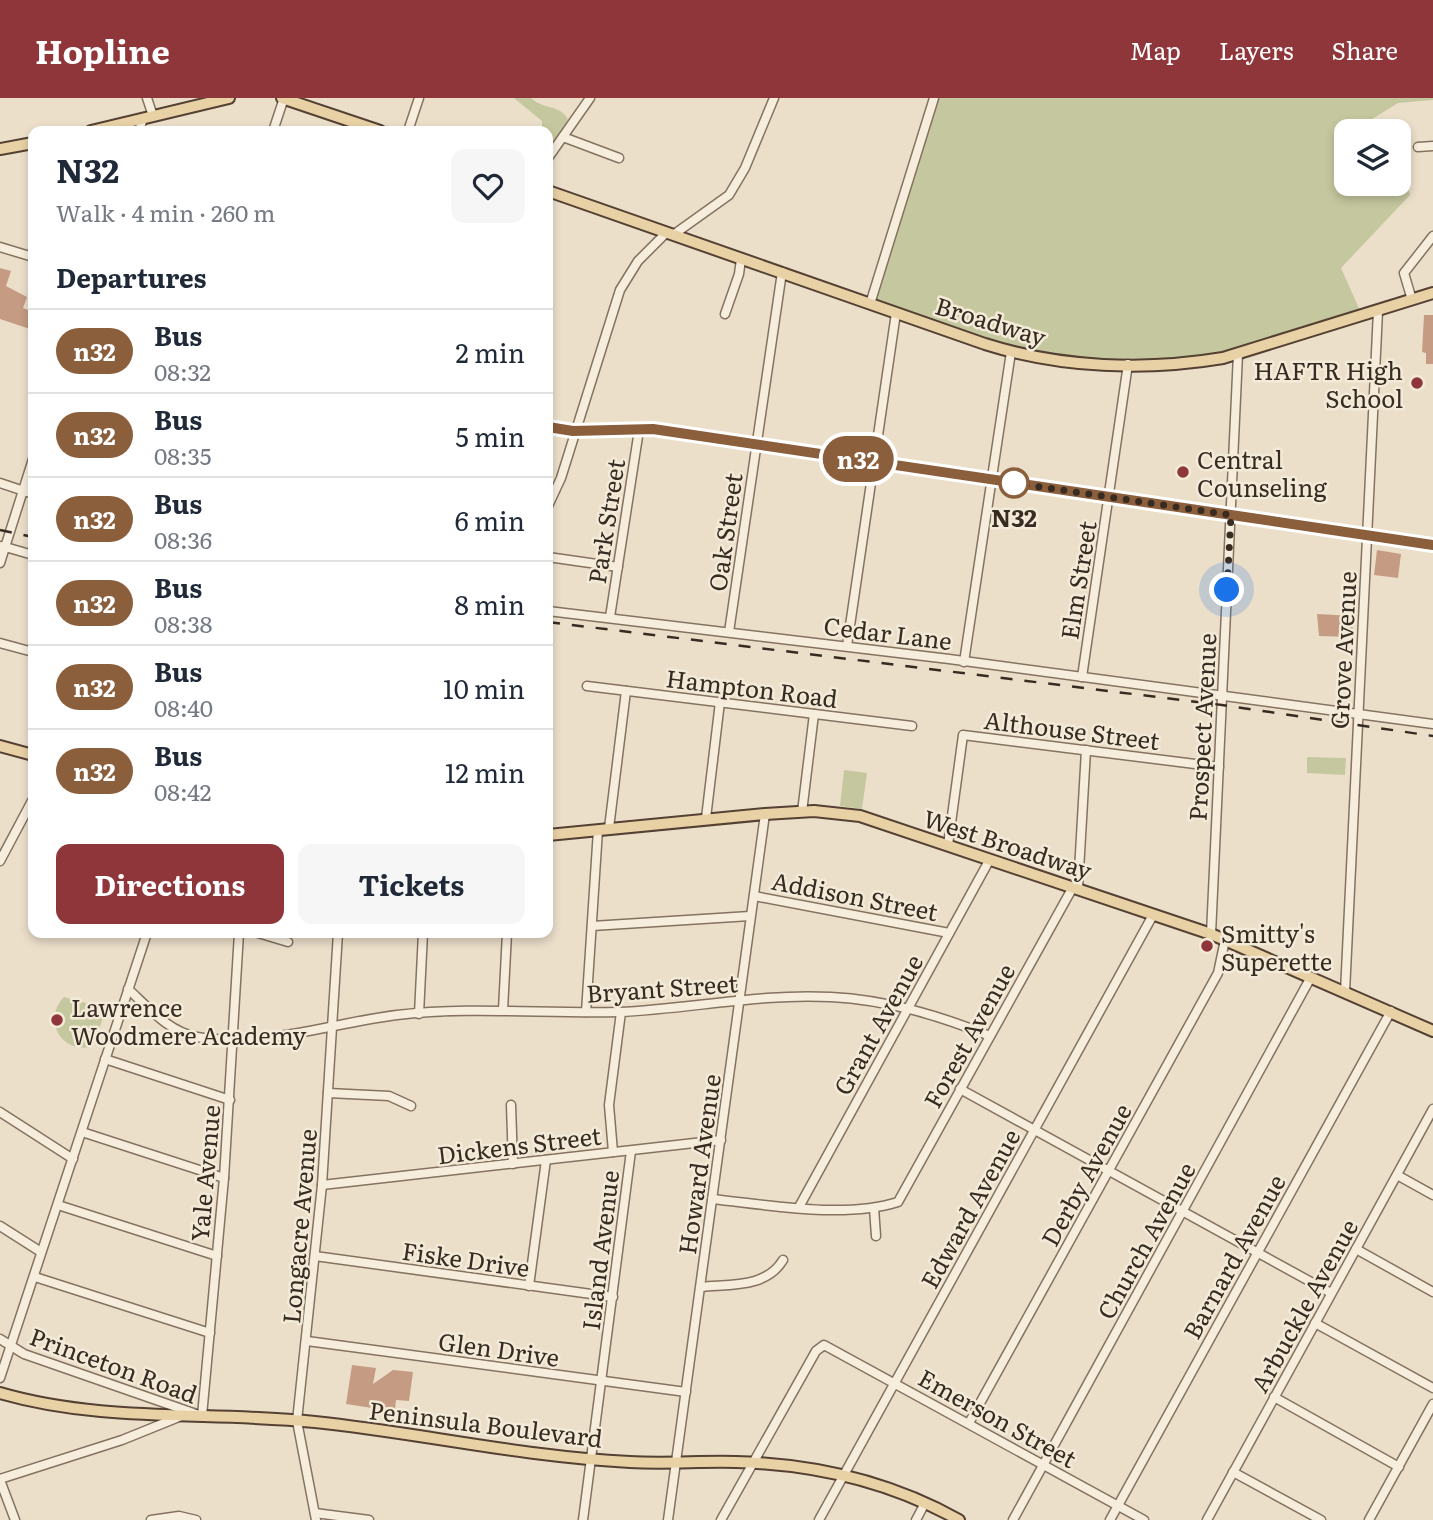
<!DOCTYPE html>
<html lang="en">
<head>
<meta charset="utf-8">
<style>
  :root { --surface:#fff; --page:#f6f6f7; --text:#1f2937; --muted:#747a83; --line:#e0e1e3; --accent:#8f363a }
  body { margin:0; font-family:Literata,serif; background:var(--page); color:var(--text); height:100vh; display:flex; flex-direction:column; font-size:26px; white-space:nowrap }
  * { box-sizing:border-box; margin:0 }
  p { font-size:23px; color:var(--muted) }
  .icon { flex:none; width:38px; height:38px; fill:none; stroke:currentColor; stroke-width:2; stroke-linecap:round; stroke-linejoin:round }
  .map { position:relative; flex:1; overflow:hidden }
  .sheet { position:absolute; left:28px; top:28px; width:525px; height:812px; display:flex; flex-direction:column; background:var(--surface); border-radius:14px; box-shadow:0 4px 10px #0003 }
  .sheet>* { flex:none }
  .badge { padding:0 14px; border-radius:23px; font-size:24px; line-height:46px }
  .fabs { position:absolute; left:1334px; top:21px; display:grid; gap:14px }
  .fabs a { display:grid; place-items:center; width:77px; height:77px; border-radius:14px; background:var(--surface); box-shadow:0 4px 10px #0003; font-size:35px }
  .you { position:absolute; width:35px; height:35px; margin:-18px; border:5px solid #fff; border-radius:50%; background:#1a73e8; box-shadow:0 0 0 10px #1a73e833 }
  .map>.badge { position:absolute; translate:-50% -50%; box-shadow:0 0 0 4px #fff }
  h2 { padding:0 28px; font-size:26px; line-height:63px }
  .round { display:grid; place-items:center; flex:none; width:74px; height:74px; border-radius:14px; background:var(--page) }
  .overview { display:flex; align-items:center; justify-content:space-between; height:119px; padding:0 28px }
  h1 { font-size:33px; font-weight:700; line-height:52px }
  .action { display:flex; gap:14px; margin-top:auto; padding:14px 28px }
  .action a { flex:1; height:80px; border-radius:14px; background:var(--accent); color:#fff; font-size:28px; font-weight:700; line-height:80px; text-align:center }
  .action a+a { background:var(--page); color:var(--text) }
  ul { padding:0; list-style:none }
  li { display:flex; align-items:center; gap:21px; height:84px; padding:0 28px; border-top:2px solid var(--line) }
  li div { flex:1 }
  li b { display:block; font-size:26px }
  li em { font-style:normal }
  li .badge { min-width:77px; font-weight:700; text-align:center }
  header { display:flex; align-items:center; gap:42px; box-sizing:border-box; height:98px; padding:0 35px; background:var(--accent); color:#fff }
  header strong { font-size:33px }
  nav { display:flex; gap:38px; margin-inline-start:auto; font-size:24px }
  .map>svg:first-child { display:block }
  .green { fill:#c5c89e }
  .building { fill:#c59c83 }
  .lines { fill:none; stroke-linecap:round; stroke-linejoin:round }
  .minor-casing { stroke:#857260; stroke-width:11 }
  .major-casing { stroke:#544133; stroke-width:14 }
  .minor { stroke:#f6eddc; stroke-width:8 }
  .major { stroke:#e9d1a6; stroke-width:10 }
  .rail { stroke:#372b22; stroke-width:2.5; stroke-dasharray:12 12; stroke-linecap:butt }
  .line-casing { stroke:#fff; stroke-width:16 }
  .line { stroke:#8b5e3c; stroke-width:10 }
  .walk { stroke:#372b22; stroke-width:7; stroke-dasharray:0 12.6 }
  .poi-dot { fill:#8f363a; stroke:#f3ead8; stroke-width:2.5 }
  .stop-dot { fill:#fff; stroke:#8b5e3c; stroke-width:3.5 }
  .labels { text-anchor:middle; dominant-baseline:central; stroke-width:5; stroke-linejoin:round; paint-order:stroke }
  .street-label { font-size:24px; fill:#372b22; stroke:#f3ead8 }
  .poi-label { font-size:24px; fill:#372b22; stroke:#f3ead8; text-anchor:start }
  .stop-label { font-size:24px; font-weight:bold; fill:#372b22; stroke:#f3ead8 }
</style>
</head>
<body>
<header>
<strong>Hopline</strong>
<nav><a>Map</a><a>Layers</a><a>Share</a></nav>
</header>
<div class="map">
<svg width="1433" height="1422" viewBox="0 0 1433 1422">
  <rect width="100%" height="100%" fill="#ebdfca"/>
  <g class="green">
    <path d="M514,0H531C544,12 559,6 568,21L560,38L548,51V33H542V23Z"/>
    <polygon points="937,0 1433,0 1433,2 1398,5 1353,33 1346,33 1346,86 1398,86 1400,62 1410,97 1341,170 1362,217 1224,259 1118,264 1035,257 875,201"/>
    <polygon points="1307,659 1346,660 1345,677 1307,675"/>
    <polygon points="844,672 867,675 862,711 840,708"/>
    <path d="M64,899L107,911L91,949C61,955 42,922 64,899Z"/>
  </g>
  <g class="building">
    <polygon points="0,170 11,173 6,188 27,199 23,210 33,214 33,232 0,221"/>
    <polygon points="1424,217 1433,217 1433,266 1426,266 1426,255 1422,254"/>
    <polygon points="1377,452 1401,456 1398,480 1374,477"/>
    <polygon points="1317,516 1353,518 1352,539 1319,538"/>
    <polygon points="352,1267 376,1270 373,1286 393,1272 413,1274 409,1303 396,1302 395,1311 385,1312 346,1306"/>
  </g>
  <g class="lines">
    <defs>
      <g id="minor">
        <polyline points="147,0 153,18"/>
        <polyline points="139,33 143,20"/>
        <polyline points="273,33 284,0"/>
        <polyline points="408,33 419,0"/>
        <polyline points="563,39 619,60"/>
        <polyline points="1418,49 1433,48"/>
        <polyline points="548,60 590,0"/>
        <polyline points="673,137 729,97 745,70 774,0"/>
        <polyline points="0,149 33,159"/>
        <polyline points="1412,202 1404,175 1433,138"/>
        <polyline points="870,206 934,0"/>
        <polyline points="725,216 739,176 741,161"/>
        <polyline points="548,329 573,333 653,331 1433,447"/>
        <polyline points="0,385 33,396"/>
        <polyline points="548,408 561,380 620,192 638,163 666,135"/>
        <polyline points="2,448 33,457"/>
        <polyline points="548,459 618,469"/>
        <polyline points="0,465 33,361"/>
        <polyline points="548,513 949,561 1433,626"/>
        <polyline points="610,519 639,332"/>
        <polyline points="729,534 782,174"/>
        <polyline points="0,545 33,554"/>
        <polyline points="847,548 896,215"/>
        <polyline points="964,564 1011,254"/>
        <polyline points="1082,579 1128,266"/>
        <polyline points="587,588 912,628"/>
        <polyline points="802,714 814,616"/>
        <polyline points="706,720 720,604"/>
        <polyline points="609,730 626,593"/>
        <polyline points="948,747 963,637 1219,669"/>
        <polyline points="0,763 33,701"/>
        <polyline points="1078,790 1086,652"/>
        <polyline points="754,798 949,835"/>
        <polyline points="592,828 750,818"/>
        <polyline points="258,835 288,844"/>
        <polyline points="1211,836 1238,256"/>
        <path d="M128,891C149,910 169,934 197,939C264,950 331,925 397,917C471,908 545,916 619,914C690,911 760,895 831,899C887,902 938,917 990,938"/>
        <polyline points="1345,894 1378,213"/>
        <polyline points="503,912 507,835"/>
        <polyline points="586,914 598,732"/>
        <polyline points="419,916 423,835"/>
        <polyline points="105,961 230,1002"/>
        <polyline points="960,991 1331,1195"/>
        <polyline points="328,995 389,998 411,1008"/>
        <polyline points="511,1007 513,1066"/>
        <polyline points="0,1014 73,1061"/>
        <polyline points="82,1034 224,1080"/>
        <polyline points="613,1054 609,1007 621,914"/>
        <polyline points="1397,1077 1433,1097"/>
        <polyline points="322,1087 721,1042"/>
        <path d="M712,1101C769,1107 844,1121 898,1104L1073,789"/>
        <polyline points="58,1107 217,1158"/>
        <polyline points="799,1109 990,761"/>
        <polyline points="874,1110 876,1138"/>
        <polyline points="0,1128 41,1154"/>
        <polyline points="1356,1151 1433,1194"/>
        <polyline points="315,1158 613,1199"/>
        <polyline points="35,1179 210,1235"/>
        <polyline points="529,1188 546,1062"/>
        <path d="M701,1189C731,1186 766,1190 783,1162"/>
        <polyline points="1315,1225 1433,1290"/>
        <polyline points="0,1241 24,1256 202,1318 224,1080 239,835"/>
        <polyline points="307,1243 686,1294"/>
        <polyline points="0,1280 147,835"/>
        <polyline points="1274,1299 1399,1369"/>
        <polyline points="969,1325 1218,875 1225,842"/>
        <polyline points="1233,1374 1321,1422"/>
        <polyline points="0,1381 122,1342 179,1319"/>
        <polyline points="0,1382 15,1422"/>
        <polyline points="315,1415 369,1422"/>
        <polyline points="151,1422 179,1418 196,1422"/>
        <polyline points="316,1422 297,1323 322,1087 338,835"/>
        <polyline points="583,1422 631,1053"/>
        <polyline points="668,1422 765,716"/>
        <polyline points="721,1422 816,1253 824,1247 1144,1422"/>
        <polyline points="819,1422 1153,817"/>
        <polyline points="916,1422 925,1405"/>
        <polyline points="1013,1422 1311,879"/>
        <polyline points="1110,1422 1391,913"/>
        <polyline points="1207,1422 1433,1011"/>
        <polyline points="1369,1422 1433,1306"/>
      </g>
      <g id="major">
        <polyline points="282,0 380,33"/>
        <polyline points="91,33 229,0"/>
        <polyline points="0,51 33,45"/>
        <path d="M548,93L985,246C1061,270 1145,273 1223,260L1433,195"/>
        <polyline points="0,648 33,657"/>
        <polyline points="548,737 765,716 814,713 860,718 1211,836 1433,933"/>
        <path d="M0,1295C103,1325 210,1313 315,1324C421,1335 524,1359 630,1364C666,1366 701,1363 736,1364C814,1366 891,1384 959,1422"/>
      </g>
    </defs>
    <use href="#minor" class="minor-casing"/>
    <use href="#major" class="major-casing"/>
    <use href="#minor" class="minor"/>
    <use href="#major" class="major"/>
    <g class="rail">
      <polyline points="0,432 33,439"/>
      <polyline points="548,524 1222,607 1433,638"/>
    </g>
  </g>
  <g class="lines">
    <defs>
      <polyline id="line" points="548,329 573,333 653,331 1433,447"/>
    </defs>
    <use href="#line" class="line-casing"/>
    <use href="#line" class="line"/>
    <polyline class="walk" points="1014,385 1231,417 1227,492"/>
  </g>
  <g class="poi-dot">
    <circle cx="1417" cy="285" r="7"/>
    <circle cx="1183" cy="374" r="7"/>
    <circle cx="1207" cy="848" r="7"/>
    <circle cx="57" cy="922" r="7"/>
  </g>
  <circle class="stop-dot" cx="1014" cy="385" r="14"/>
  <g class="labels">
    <g class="street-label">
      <text transform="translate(991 222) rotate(17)">Broadway</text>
      <text transform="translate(605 423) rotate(-81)">Park Street</text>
      <text transform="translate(724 434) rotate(-82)">Oak Street</text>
      <text transform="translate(1077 482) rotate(-81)">Elm Street</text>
      <text transform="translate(888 534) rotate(7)">Cedar Lane</text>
      <text transform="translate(1342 552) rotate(-87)">Grove Avenue</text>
      <text transform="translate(752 589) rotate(7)">Hampton Road</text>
      <text transform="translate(1201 629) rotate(-87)">Prospect Avenue</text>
      <text transform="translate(1072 631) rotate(7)">Althouse Street</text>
      <text transform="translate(1008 745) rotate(18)">West Broadway</text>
      <text transform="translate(855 797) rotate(11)">Addison Street</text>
      <text transform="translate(662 889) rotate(-4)">Bryant Street</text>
      <text transform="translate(877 926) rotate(-61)">Grant Avenue</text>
      <text transform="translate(968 937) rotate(-61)">Forest Avenue</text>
      <text transform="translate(519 1046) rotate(-7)">Dickens Street</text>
      <text transform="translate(698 1066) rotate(-82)">Howard Avenue</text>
      <text transform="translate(204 1075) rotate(-85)">Yale Avenue</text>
      <text transform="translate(1085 1076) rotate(-61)">Derby Avenue</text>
      <text transform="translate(969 1110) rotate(-61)">Edward Avenue</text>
      <text transform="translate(298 1128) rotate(-85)">Longacre Avenue</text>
      <text transform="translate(1145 1142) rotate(-61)">Church Avenue</text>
      <text transform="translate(599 1152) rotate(-83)">Island Avenue</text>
      <text transform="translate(1233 1158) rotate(-61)">Barnard Avenue</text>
      <text transform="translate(466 1160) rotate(8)">Fiske Drive</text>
      <text transform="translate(1303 1207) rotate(-61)">Arbuckle Avenue</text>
      <text transform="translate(499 1250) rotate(8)">Glen Drive</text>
      <text transform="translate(114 1266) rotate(20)">Princeton Road</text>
      <text transform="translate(998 1319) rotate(29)">Emerson Street</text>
      <text transform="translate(486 1325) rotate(7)">Peninsula Boulevard</text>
    </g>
    <g class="poi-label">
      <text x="1403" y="271" text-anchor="end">HAFTR High<tspan x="1403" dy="28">School</tspan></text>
      <text x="1197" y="360">Central<tspan x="1197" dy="28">Counseling</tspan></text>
      <text x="1221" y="834">Smitty's<tspan x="1221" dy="28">Superette</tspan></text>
      <text x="71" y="908">Lawrence<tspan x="71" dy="28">Woodmere Academy</tspan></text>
    </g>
    <g class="stop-label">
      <text x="1014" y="418">N32</text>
    </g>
  </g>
</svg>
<div class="fabs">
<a><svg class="icon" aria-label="layers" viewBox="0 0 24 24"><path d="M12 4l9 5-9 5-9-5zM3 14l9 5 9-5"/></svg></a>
</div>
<div class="you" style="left:1227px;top:492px"></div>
<b class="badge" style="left:858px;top:361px;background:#8b5e3c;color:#fff">n32</b>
<section class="sheet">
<div class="overview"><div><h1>N32</h1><p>Walk · 4 min · 260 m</p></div><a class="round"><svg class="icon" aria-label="heart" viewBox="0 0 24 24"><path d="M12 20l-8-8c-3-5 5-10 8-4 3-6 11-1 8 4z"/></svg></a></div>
<h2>Departures</h2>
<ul>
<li><span class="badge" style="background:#8b5e3c;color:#fff">n32</span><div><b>Bus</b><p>08:32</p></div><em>2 min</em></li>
<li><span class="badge" style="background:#8b5e3c;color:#fff">n32</span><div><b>Bus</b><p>08:35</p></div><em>5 min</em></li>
<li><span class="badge" style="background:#8b5e3c;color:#fff">n32</span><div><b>Bus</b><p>08:36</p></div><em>6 min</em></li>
<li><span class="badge" style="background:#8b5e3c;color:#fff">n32</span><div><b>Bus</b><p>08:38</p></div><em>8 min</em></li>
<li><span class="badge" style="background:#8b5e3c;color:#fff">n32</span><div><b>Bus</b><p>08:40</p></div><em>10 min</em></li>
<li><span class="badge" style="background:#8b5e3c;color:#fff">n32</span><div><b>Bus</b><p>08:42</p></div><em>12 min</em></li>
</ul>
<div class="action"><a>Directions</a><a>Tickets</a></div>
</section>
</div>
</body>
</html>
